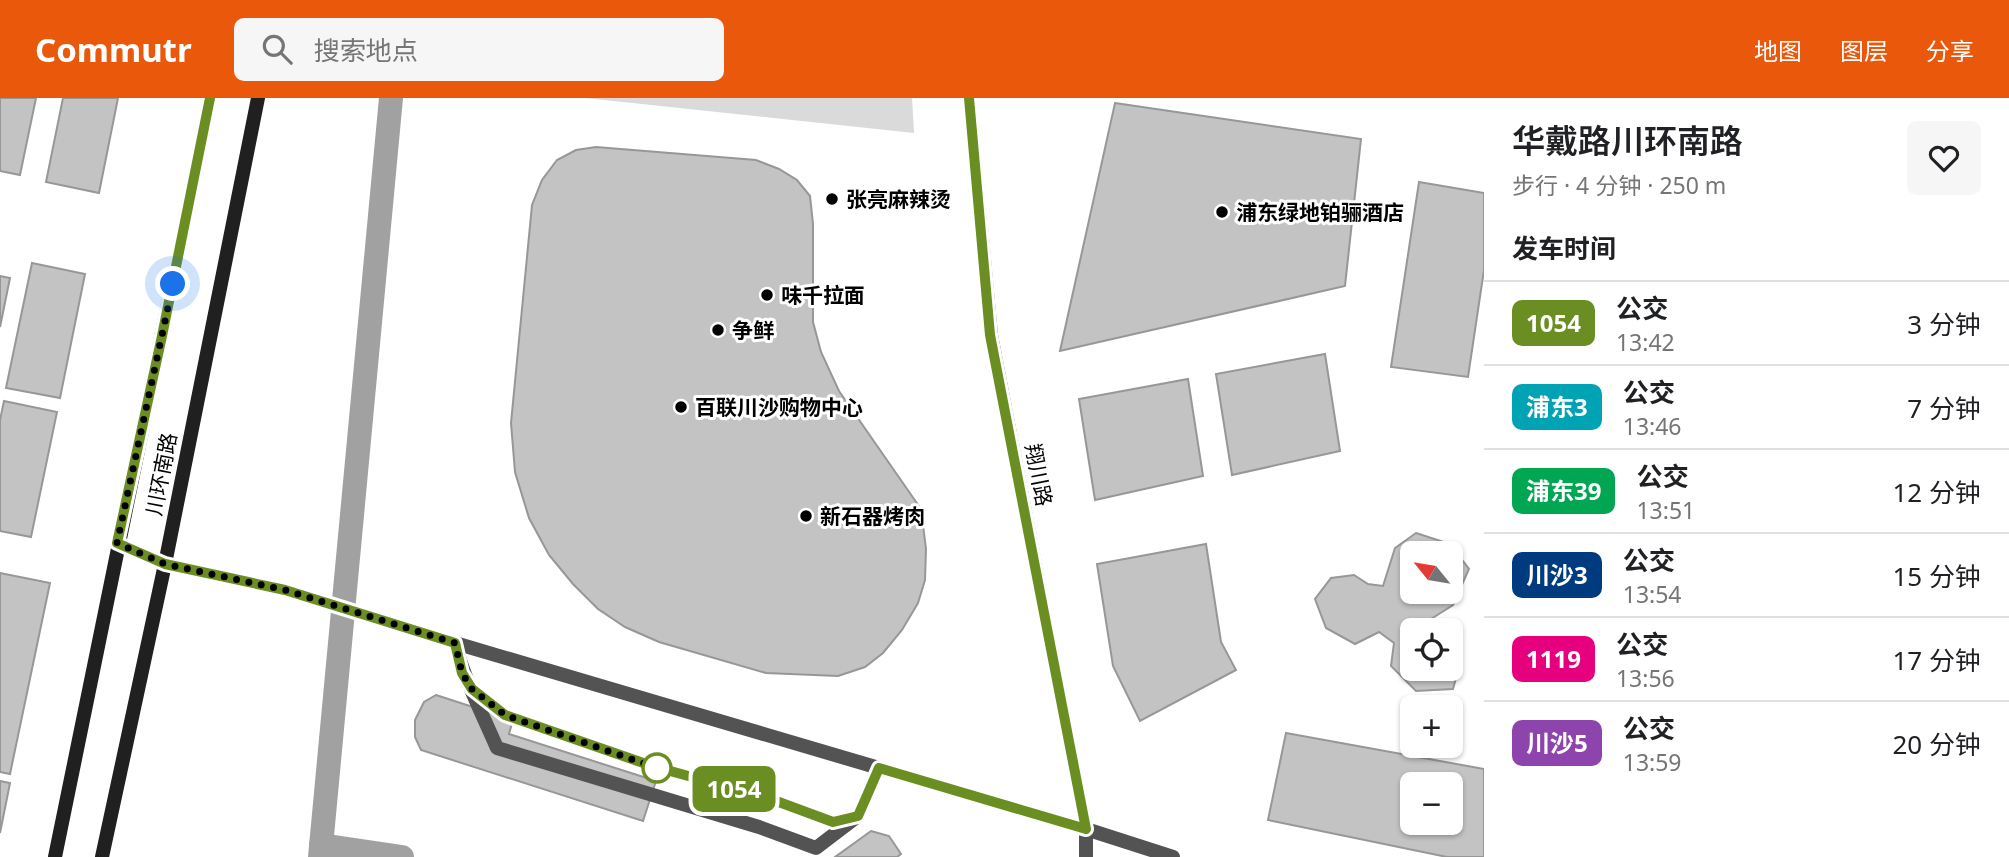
<!DOCTYPE html>
<html lang="zh">
<head>
<meta charset="utf-8">
<style>
  :root { --surface:#fff; --page:#f6f6f6; --text:#202124; --muted:#757577; --line:#e0e0e0; --accent:#ea580c }
  body { margin:0; font-family:"Noto Sans","Noto Sans SC",sans-serif; background:var(--page); color:var(--text); height:100vh; display:flex; flex-direction:column; font-size:26px; white-space:nowrap }
  * { box-sizing:border-box; margin:0 }
  p { font-size:23px; color:var(--muted) }
  .icon { flex:none; width:38px; height:38px; fill:none; stroke:currentColor; stroke-width:2; stroke-linecap:round; stroke-linejoin:round }
  .map { position:relative; flex:1; overflow:hidden }
  .sheet { display:flex; flex-direction:column; background:var(--surface); width:525px }
  .sheet>* { flex:none }
  .badge { padding:0 14px; border-radius:10px; font-size:24px; line-height:46px }
  .needle { width:46px; rotate:300deg }
  .controls { position:absolute; left:1400px; top:443px; display:grid; gap:14px }
  .controls a { display:grid; place-items:center; width:63px; height:63px; border-radius:10px; background:var(--surface); box-shadow:0 2px 5px #0004; font-size:35px }
  .you { position:absolute; width:35px; height:35px; margin:-18px; border:5px solid #fff; border-radius:50%; background:#1a73e8; box-shadow:0 0 0 10px #1a73e833 }
  .map>.badge { position:absolute; translate:-50% -50%; box-shadow:0 0 0 4px #fff }
  h2 { padding:0 28px; font-size:26px; line-height:63px }
  .round { display:grid; place-items:center; flex:none; width:74px; height:74px; border-radius:10px; background:var(--page) }
  .summary { display:flex; align-items:center; justify-content:space-between; height:119px; padding:0 28px }
  h1 { font-size:33px; font-weight:600; line-height:52px }
  ul { padding:0; list-style:none }
  li { display:flex; align-items:center; gap:21px; height:84px; padding:0 28px; border-top:2px solid var(--line) }
  li div { flex:1 }
  li b { display:block; font-size:26px }
  li em { font-style:normal }
  li .badge { min-width:77px; font-weight:700; text-align:center }
  header { display:flex; align-items:center; gap:42px; box-sizing:border-box; height:98px; padding:0 35px; background:var(--accent); color:#fff }
  header strong { font-size:33px }
  nav { display:flex; gap:38px; margin-inline-start:auto; font-size:24px }
  .search { width:490px; height:63px; background:var(--page); display:flex; align-items:center; gap:18px; box-sizing:border-box; padding:0 24px; border-radius:10px; color:var(--muted); font-size:26px }
  main { display:flex; flex:1; min-height:0 }
  .map>svg:first-child { display:block }
  .green { fill:#dadada }
  .lines { fill:none; stroke-linecap:round; stroke-linejoin:round }
  .canal { stroke:#a1a1a1; stroke-width:24 }
  .building { fill:#c3c3c3; stroke:#979797; stroke-width:2; fill-rule:evenodd }
  .service { stroke:#535353; stroke-width:14 }
  .minor { stroke:#535353; stroke-width:14 }
  .tertiary { stroke:#535353; stroke-width:14 }
  .secondary { stroke:#202020; stroke-width:14 }
  .line-casing { stroke:#fff; stroke-width:16 }
  .line { stroke:#6b8e23; stroke-width:10 }
  .walk { stroke:#000; stroke-width:7; stroke-dasharray:0 12.6 }
  .poi-dot { fill:#000; stroke:#fff; stroke-width:2.5 }
  .stop-dot { fill:#fff; stroke:#6b8e23; stroke-width:3.5 }
  .labels { text-anchor:middle; dominant-baseline:central; stroke-width:6; stroke-linejoin:round; paint-order:stroke }
  .poi-label { font-size:21px; font-weight:bold; fill:#000; stroke:#fff; text-anchor:start }
  .street-label { font-size:21px; fill:#000; stroke:#fff }
</style>
</head>
<body>
<header>
<strong>Commutr</strong>
<div class="search"><svg class="icon" aria-label="search" viewBox="0 0 24 24"><circle cx="10" cy="10" r="6"/><path d="M15 15l6 6"/></svg>搜索地点</div>
<nav><a>地图</a><a>图层</a><a>分享</a></nav>
</header>
<main>
<div class="map">
<svg width="1484" height="759" viewBox="0 0 1484 759">
  <rect width="100%" height="100%" fill="#fff"/>
  <polygon class="green" points="585,0 912,0 914,35"/>
  <g class="lines">
    <g class="canal">
      <polyline points="321,747 402,759"/>
      <polyline points="320,759 391,0"/>
    </g>
  </g>
  <g class="building">
    <polygon points="0,0 36,0 20,77 0,73"/>
    <polygon points="63,0 118,0 99,95 46,84"/>
    <polygon points="1115,5 1361,41 1345,188 1060,253"/>
    <polygon points="596,49 756,62 779,71 797,82 810,98 813,126 813,224 821,254 839,293 921,411 926,451 925,482 918,505 902,532 883,555 865,569 838,578 766,575 659,544 625,529 598,511 573,486 549,457 529,420 515,374 511,325 532,107 542,82 557,62 576,52"/>
    <polygon points="1419,84 1484,95 1484,172 1468,279 1391,269"/>
    <polygon points="32,165 85,176 60,300 6,290"/>
    <polygon points="0,178 10,180 0,229"/>
    <polygon points="1325,256 1340,353 1232,377 1216,276"/>
    <polygon points="1188,281 1203,378 1095,402 1079,301"/>
    <polygon points="4,303 57,314 31,439 0,433 0,322"/>
    <path d="M1416,435L1450,446L1469,471L1453,507L1431,521L1444,532H1412V570H1451V544L1461,562L1453,591L1416,593L1391,568L1394,545L1379,534L1355,546L1326,530L1315,501L1331,480L1354,477L1368,486L1383,488L1395,450ZM1412,455H1451V494H1412Z"/>
    <polygon points="1206,446 1221,544 1236,572 1140,623 1113,568 1097,466"/>
    <polygon points="0,475 50,485 10,676 0,674"/>
    <polygon points="436,597 513,622 509,636 656,683 643,723 421,652 415,639 415,622 424,604"/>
    <path d="M1286,635L1484,671V759H1447L1268,722ZM1412,686H1451V724H1412Z"/>
    <polygon points="0,683 10,685 0,735"/>
    <polygon points="871,733 889,738 901,756 897,759 835,759"/>
  </g>
  <g class="lines">
    <g class="service">
      <path d="M455,545C464,581 482,615 497,650L759,729L816,750L858,718L879,670"/>
      <polyline points="473,592 505,617 652,668 768,700 833,724 849,720"/>
    </g>
    <polyline class="minor" points="969,0 991,237 1086,731 1086,759"/>
    <polyline class="tertiary" points="117,445 165,466 285,492 455,545 1086,731 1173,759"/>
    <g class="secondary">
      <polyline points="55,759 210,0"/>
      <polyline points="102,759 165,466 258,0"/>
    </g>
  </g>
  <g class="lines">
    <defs>
      <polyline id="line" points="210,0 162,238 117,445 165,466 285,492 455,545 462,575 472,591 505,617 652,668 768,700 833,724 858,718 879,670 1086,731 990,237 969,0"/>
    </defs>
    <use href="#line" class="line-casing"/>
    <use href="#line" class="line"/>
    <polyline class="walk" points="173,186 117,445 165,466 285,492 455,545 462,575 472,591 505,617 657,670"/>
  </g>
  <g class="poi-dot">
    <circle cx="832" cy="101" r="7"/>
    <circle cx="1222" cy="114" r="7"/>
    <circle cx="767" cy="197" r="7"/>
    <circle cx="718" cy="232" r="7"/>
    <circle cx="681" cy="309" r="7"/>
    <circle cx="806" cy="418" r="7"/>
  </g>
  <circle class="stop-dot" cx="657" cy="670" r="14"/>
  <g class="labels">
    <g class="poi-label">
      <text x="846" y="101">张亮麻辣烫</text>
      <text x="1236" y="114">浦东绿地铂骊酒店</text>
      <text x="781" y="197">味千拉面</text>
      <text x="732" y="232">争鲜</text>
      <text x="695" y="309">百联川沙购物中心</text>
      <text x="820" y="418">新石器烤肉</text>
    </g>
    <g class="street-label">
      <text transform="translate(161 376) rotate(-79)">川环南路</text>
      <text transform="translate(1039 377) rotate(79)">翔川路</text>
    </g>
  </g>
</svg>
<div class="controls">
<a><svg class="needle" viewBox="-14 -14 28 28"><path d="M0-13l5 13h-10z" fill="#e53935"/><path d="M0 13l5-13h-10z" fill="#757577"/></svg></a>
<a><svg class="icon" aria-label="locate" viewBox="0 0 24 24"><circle cx="12" cy="12" r="6"/><path d="M12 2v4M12 18v4M2 12h4M18 12h4"/></svg></a>
<a>+</a>
<a>−</a>
</div>
<div class="you" style="left:173px;top:186px"></div>
<b class="badge" style="left:734px;top:691px;background:#6b8e23;color:#fff">1054</b>
</div>
<section class="sheet">
<div class="summary"><div><h1>华戴路川环南路</h1><p>步行 · 4 分钟 · 250 m</p></div><a class="round"><svg class="icon" aria-label="heart" viewBox="0 0 24 24"><path d="M12 20l-8-8c-3-5 5-10 8-4 3-6 11-1 8 4z"/></svg></a></div>
<h2>发车时间</h2>
<ul>
<li><span class="badge" style="background:#6b8e23;color:#fff">1054</span><div><b>公交</b><p>13:42</p></div><em>3 分钟</em></li>
<li><span class="badge" style="background:#00a3b4;color:#fff">浦东3</span><div><b>公交</b><p>13:46</p></div><em>7 分钟</em></li>
<li><span class="badge" style="background:#00a651;color:#fff">浦东39</span><div><b>公交</b><p>13:51</p></div><em>12 分钟</em></li>
<li><span class="badge" style="background:#003b80;color:#fff">川沙3</span><div><b>公交</b><p>13:54</p></div><em>15 分钟</em></li>
<li><span class="badge" style="background:#e6007e;color:#fff">1119</span><div><b>公交</b><p>13:56</p></div><em>17 分钟</em></li>
<li><span class="badge" style="background:#8e44ad;color:#fff">川沙5</span><div><b>公交</b><p>13:59</p></div><em>20 分钟</em></li>
</ul>
</section>
</main>
</body>
</html>
